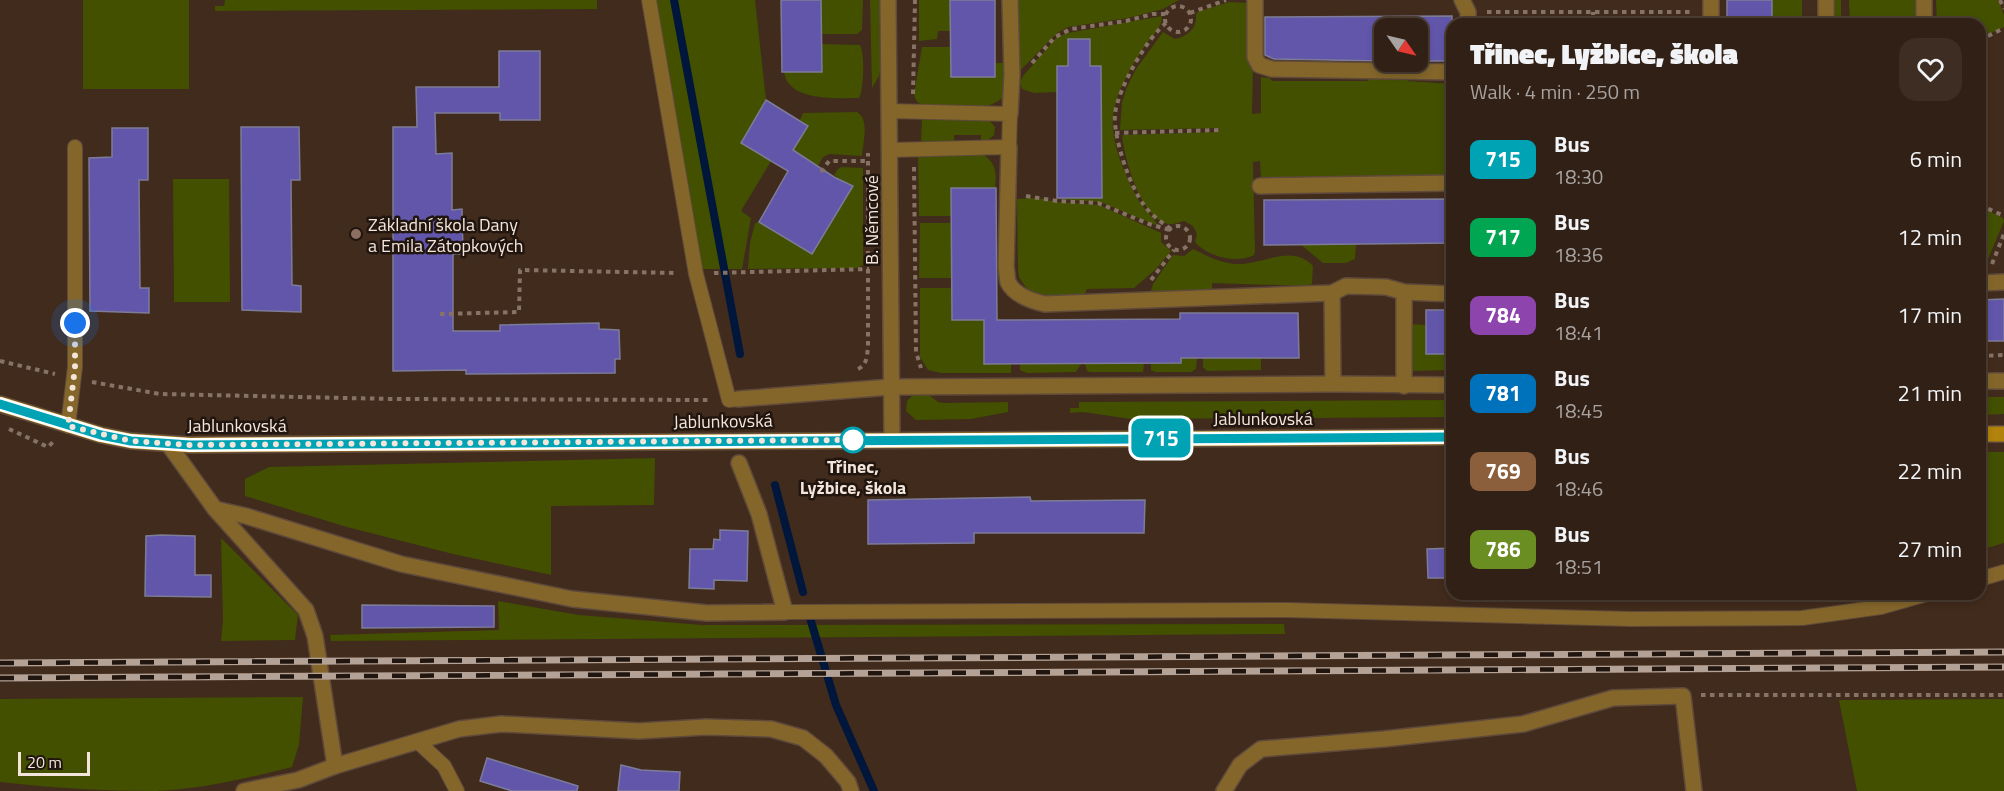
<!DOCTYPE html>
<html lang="en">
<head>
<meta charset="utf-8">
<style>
  :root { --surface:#312015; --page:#3d2d22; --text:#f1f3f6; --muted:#a8a3a0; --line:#4c3e34 }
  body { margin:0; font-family:"Titillium Web",sans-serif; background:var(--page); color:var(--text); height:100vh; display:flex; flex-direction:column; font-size:22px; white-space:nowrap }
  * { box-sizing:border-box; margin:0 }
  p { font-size:20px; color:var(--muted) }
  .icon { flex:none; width:33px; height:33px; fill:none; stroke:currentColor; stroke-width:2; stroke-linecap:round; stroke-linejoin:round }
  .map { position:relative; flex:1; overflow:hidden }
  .side { position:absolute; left:1446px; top:18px; width:540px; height:582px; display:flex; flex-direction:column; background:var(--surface); border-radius:18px; box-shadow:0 3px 9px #0003,0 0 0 2px var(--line) }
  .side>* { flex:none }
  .badge { padding:0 12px; border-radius:9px; font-size:21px; line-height:39px }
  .needle { width:39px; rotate:124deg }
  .fabs { position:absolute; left:1374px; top:18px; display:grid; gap:12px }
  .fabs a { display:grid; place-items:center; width:54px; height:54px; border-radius:12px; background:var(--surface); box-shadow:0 3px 9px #0003,0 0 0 2px var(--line); font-size:30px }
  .scale { position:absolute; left:18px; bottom:15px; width:72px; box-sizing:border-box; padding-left:6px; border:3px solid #f4e5db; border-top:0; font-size:16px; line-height:21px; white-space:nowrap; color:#f4e5db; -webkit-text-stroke:4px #20160f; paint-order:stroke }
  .you { position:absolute; width:30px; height:30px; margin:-15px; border:4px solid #fff; border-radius:50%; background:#1a73e8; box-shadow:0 0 0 9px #1a73e833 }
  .map>.badge { position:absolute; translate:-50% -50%; box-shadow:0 0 0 3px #fff }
  .round { display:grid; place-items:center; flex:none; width:63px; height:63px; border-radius:18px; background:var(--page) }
  .overview { display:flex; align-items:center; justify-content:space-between; height:102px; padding:0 24px }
  h1 { font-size:28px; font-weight:800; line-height:45px }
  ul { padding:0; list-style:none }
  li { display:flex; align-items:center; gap:18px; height:78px; padding:0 24px }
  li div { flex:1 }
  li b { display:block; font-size:22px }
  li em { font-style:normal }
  li .badge { min-width:66px; font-weight:700; text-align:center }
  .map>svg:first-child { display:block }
  .green { fill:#425000 }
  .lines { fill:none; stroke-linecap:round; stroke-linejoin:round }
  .stream { stroke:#00173b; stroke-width:8 }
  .building { fill:#6156aa; stroke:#7d7c98; stroke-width:1.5 }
  .lane-casing { stroke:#5e493b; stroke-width:16 }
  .street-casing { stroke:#5e493b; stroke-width:18 }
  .secondary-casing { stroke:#5e493b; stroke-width:18 }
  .path { stroke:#867366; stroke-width:4; stroke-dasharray:4.5 4.5; stroke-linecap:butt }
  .lane { stroke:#84662b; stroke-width:14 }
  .street { stroke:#84662b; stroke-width:15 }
  .secondary { stroke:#b2830c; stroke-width:15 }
  .rail-casing { stroke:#b4a297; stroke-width:7 }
  .rail { stroke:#20160f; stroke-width:4.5; stroke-dasharray:14; stroke-linecap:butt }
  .line-casing { stroke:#fff; stroke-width:14 }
  .line { stroke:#00a3b4; stroke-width:9 }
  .walk { stroke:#f4e5db; stroke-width:6; stroke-dasharray:0 10.8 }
  .education-dot { fill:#8d6e63; stroke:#20160f; stroke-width:2 }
  .stop-dot { fill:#fff; stroke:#00a3b4; stroke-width:3 }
  .labels { text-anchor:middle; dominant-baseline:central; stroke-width:5; stroke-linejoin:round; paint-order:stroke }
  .street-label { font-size:18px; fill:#f4e5db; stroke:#20160f }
  .poi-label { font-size:18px; fill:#f4e5db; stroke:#20160f; text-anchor:start }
  .stop-label { font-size:18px; font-weight:bold; fill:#f4e5db; stroke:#20160f }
</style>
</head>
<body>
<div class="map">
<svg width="2004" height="791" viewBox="0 0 2004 791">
  <rect width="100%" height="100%" fill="#412b1c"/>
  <g class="green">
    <rect x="83" y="0" width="106" height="89"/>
    <polygon points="225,0 597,0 597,9 215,11 215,6 224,6"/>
    <polygon points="651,0 755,0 766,100 741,142 771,161 741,211 751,218 742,269 698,269"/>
    <polygon points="821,0 863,0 862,30 857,34 821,34"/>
    <polygon points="870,0 879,0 880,70 879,76 872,88"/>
    <polygon points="919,0 950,0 950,31 938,31 937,39 919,41"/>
    <polygon points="1014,0 1179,0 1163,9 1128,18 1068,27 1057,33 1018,73"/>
    <rect x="1772" y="0" width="30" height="24"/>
    <polygon points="1832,0 1841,0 1841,24 1833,24"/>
    <polygon points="1849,0 1917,0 1919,24 1850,24"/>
    <polygon points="1936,0 1998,0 2004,15 2004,27 1980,38 1980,24 1937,24"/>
    <path d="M1229,2L1248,3L1247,55L1249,62L1253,67L1252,114L1261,113V77L1269,78L1273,81H1367L1372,75H1405L1408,81L1452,84V178L1320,177L1261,180L1260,161L1253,162L1255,251L1254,255C1237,264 1208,257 1195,242L1197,234L1193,226L1184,221C1179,222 1174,225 1170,224C1142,222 1124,158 1122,135L1219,132V128L1120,130L1122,102L1127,87L1136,69L1163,32L1175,39C1189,36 1197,28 1196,14L1198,12Z"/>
    <path d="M1162,16C1163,27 1150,38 1144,47C1132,66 1118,88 1114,110C1108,138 1125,174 1137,198C1142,208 1152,215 1157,224L1155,225L1101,202L1056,199L1102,198L1101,66H1091L1090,39L1068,40V66H1057V92L1034,93L1022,89L1020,82L1023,76L1057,37L1068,33Z"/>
    <path d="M821,44L860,45C865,54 864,90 859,98C837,98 788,102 784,72H821Z"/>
    <path d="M922,47H950L951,77H995V63H1005L1006,94C988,116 950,107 924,106C918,103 915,101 914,94Z"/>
    <path d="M857,112C870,120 863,142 862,156L829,154L823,157L818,166L800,155L791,153L808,126L800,120L803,113Z"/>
    <polygon points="922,119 989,120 995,127 994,135 988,140 981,140 981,135 954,135 954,141 921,141"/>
    <path d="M935,153L984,155C996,163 997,175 995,188H951L952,216H919L918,154Z"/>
    <polygon points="841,167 863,168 863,265 857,268 748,269 750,243 755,223 759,222 777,233 779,230 812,254 853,187 834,175 838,169"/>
    <polygon points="173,179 229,179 230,302 174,302"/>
    <polygon points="1038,198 1056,202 1099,205 1161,233 1161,242 1171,251 1155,270 1134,288 1087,289 1083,297 1047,297 1030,291 1024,285 1019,277 1018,269 1017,199"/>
    <polygon points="1980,207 2003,218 2004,221 1982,273 1980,273"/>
    <polygon points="920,223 952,223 951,278 919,278"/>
    <polygon points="1300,244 1356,244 1355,259 1346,263 1323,263"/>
    <path d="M1193,249C1209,257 1224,265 1242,264C1266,263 1293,244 1313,266L1312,284L1305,286L1212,283V291L1150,294L1153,284L1173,255L1184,256Z"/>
    <polygon points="920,288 951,288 952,320 984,320 984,364 1011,364 1011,373 941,373 928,370 920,357"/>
    <polygon points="1407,324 1426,325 1426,354 1452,354 1452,370 1409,371"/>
    <polygon points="1181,358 1197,358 1196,369 1191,372 1155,372 1151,370 1151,363 1180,363"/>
    <polygon points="1203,358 1261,358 1261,370 1207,371 1203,367"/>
    <polygon points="1020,364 1081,364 1076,372 1027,373 1020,370"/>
    <polygon points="1085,364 1144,364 1143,372 1090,372 1087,371"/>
    <polygon points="925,392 938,402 944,403 1008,402 1008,412 971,419 916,420 906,411 907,401 915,393"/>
    <polygon points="1980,397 2004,397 2004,414 1980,415"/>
    <polygon points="1452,400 1452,417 1131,419 1083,412 1070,413 1070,408 1079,408 1079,402"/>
    <polygon points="1980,452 2004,452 2004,543 1980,550"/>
    <polygon points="655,458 654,505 551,506 551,575 453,554 347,527 245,496 245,479 269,467"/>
    <polygon points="221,538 298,615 295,640 221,641 223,620"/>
    <polygon points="498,601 579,615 702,625 1284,624 1285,634 331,641 330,635 499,630"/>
    <path d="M303,697L299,745L292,767C248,778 202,789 156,791C104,791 52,788 0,782V699Z"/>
    <polygon points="2004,699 2004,791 1857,791 1839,700"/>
  </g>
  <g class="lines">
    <g class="stream">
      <polyline points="674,0 740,354"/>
      <polyline points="775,485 803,592"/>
      <polyline points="810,618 836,705 874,791"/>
    </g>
  </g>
  <g class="building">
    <polygon points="781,0 821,0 822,72 782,72"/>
    <polygon points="950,0 995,0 995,77 951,77"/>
    <rect x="1727" y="0" width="45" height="24"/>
    <polygon points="1452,16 1452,61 1418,61 1418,28 1384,28 1384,61 1274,59 1265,55 1265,17"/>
    <polygon points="1068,39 1090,39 1090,66 1101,66 1102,198 1057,198 1057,66 1068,66"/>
    <polygon points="499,51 540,51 540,120 500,120 500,113 435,113 436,154 452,153 452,210 462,209 463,254 453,254 453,331 500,331 500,325 599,323 599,329 619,330 620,359 615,359 615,373 466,374 466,370 393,371 393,127 417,127 416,87 499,87"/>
    <polygon points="766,100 808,126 793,150 834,177 853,186 812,254 759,222 788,171 741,143"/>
    <polygon points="241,127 299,127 300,180 291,180 292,285 301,286 301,312 242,310"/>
    <polygon points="112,128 148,128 148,180 139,180 140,288 149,288 149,313 90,311 89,158 112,157"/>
    <polygon points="951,188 996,188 997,320 1180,319 1180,313 1298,313 1299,358 1181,358 1181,363 984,364 984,320 952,320"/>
    <polygon points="1452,199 1452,243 1264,245 1264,200"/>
    <polygon points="2004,299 2004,341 1980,341 1980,300"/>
    <rect x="1426" y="310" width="26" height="44"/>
    <polygon points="1030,497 1031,501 1145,500 1144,533 974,533 974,543 868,544 868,500"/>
    <polygon points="720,530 748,531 747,581 714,580 714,589 689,588 690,549 713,549 714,539 720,540"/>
    <polygon points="161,535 195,536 195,575 211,575 211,597 145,596 146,536"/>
    <polygon points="1452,548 1452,578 1428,578 1427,549"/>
    <polygon points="362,605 494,606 494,627 362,628"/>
    <polygon points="487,758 578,786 577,791 512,791 480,781"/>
    <polygon points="621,765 641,770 680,772 679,791 618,791"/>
  </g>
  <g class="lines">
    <defs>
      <g id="lane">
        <polyline points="649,0 696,274 729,400 738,399"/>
        <polyline points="889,111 1010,114 1009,147 890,150"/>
        <polyline points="68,426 75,367 75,147"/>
        <polyline points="1980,579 2004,572"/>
        <polyline points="785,612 1287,610 1631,619 1802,618 1881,607 1927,594"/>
        <polyline points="417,741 444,766 457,791"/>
      </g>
      <g id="street">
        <polyline points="888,0 892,440"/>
        <polyline points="1255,0 1255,57 1259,65 1272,69 1452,72"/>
        <polyline points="1462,0 1468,12 1468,24"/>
        <polyline points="1826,0 1826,24"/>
        <polyline points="1924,0 1924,24"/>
        <polyline points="1711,24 1711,0"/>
        <polyline points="1010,114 1012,74 1010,0"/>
        <path d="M1009,147L1006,267C1007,272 1007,278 1008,282C1014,295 1032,301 1045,304L1332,293L1346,286L1386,287L1404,292L1452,294"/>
        <polyline points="1260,186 1452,183"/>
        <polyline points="1980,283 2004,282"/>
        <polyline points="1332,293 1333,384"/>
        <polyline points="1980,381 2004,381"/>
        <polyline points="1404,386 1404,292"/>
        <polyline points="738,399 891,387 1333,384 1452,385"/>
        <polyline points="169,445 215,509 306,610 315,636 335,766"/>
        <polyline points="215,509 246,516 401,564 572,599 707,613 785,612 759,514 739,463"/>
        <polyline points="244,791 298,780 335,766 459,729 501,724 639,731 706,727 771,729 803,738 826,756 848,782 851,791"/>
        <polyline points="1224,791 1240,765 1261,749 1384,739 1523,724 1613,698 1683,696 1694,791"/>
      </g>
      <g id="secondary">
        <polyline points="0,404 101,435 131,441 190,445 1452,437"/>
        <polyline points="1980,434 2004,434"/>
      </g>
    </defs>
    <use href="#lane" class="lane-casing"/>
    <use href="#street" class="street-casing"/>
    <use href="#secondary" class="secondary-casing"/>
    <g class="path">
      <polyline points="2000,0 2004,9"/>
      <circle cx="1178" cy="19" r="13"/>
      <polyline points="1487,12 1692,12"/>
      <polyline points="1190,13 1226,0"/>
      <path d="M1166,23C1146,39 1118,89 1115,114C1113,137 1130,187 1144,205C1151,215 1161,222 1171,229"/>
      <polyline points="1593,24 1593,12"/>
      <polyline points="1980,40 2004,28"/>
      <polyline points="1032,63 1055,37 1071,29 1126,21 1153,14 1166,14"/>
      <polyline points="913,94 915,0"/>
      <polyline points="1115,133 1221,130"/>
      <polyline points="914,167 916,352 921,368"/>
      <polyline points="821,172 829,161 867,161"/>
      <polyline points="1026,196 1057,201 1098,203 1149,224 1170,230"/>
      <polyline points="1980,205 2004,216"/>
      <circle cx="1178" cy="238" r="12"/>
      <polyline points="1992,264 2004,234"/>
      <polyline points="714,273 869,269"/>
      <polyline points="1151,280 1174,250"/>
      <polyline points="440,314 519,312 520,270 677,273"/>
      <polyline points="1980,356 2004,355"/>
      <polyline points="0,361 55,374"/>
      <path d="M858,369C867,365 867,356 868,347V153"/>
      <polyline points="92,382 160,394 392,399 710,400"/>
      <polyline points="9,429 48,447 55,440"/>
      <polyline points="1701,695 2004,695"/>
    </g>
    <use href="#lane" class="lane"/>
    <use href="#street" class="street"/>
    <use href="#secondary" class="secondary"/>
    <defs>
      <g id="rail">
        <polyline points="0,663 2004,652"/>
        <polyline points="0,678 2004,667"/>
      </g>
    </defs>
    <use href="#rail" class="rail-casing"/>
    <use href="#rail" class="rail"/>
  </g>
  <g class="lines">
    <defs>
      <polyline id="line" points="0,404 101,435 131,441 190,445 1452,437"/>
    </defs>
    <use href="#line" class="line-casing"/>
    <use href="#line" class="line"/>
    <polyline class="walk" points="75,323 75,367 68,426 131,441 190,445 853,440"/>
  </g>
  <circle class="education-dot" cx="356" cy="234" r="6"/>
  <circle class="stop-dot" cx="853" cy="440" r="12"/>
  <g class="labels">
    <g class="street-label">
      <text transform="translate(871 220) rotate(-90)">B. Němcové</text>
      <text x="1263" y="418">Jablunkovská</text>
      <text transform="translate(723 421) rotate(-1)">Jablunkovská</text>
      <text x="237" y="425">Jablunkovská</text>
    </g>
    <g class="poi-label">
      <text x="368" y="224">Základní škola Dany<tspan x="368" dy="21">a Emila Zátopkových</tspan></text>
    </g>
    <g class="stop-label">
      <text x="853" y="466">Třinec,<tspan x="853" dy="21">Lyžbice, škola</tspan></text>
    </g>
  </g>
</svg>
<div class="fabs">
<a><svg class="needle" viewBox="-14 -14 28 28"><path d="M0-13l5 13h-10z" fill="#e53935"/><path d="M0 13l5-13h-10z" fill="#a8a3a0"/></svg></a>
</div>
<div class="scale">20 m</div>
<div class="you" style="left:75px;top:323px"></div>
<b class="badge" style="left:1161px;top:438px;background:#00a3b4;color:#fff">715</b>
<section class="side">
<div class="overview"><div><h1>Třinec, Lyžbice, škola</h1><p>Walk · 4 min · 250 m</p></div><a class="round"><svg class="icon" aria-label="heart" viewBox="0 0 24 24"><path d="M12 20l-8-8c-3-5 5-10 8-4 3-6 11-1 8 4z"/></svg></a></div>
<ul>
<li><span class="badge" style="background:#00a3b4;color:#fff">715</span><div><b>Bus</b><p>18:30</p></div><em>6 min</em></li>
<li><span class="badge" style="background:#00a651;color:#fff">717</span><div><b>Bus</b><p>18:36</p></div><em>12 min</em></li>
<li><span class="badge" style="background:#8e44ad;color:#fff">784</span><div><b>Bus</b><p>18:41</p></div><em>17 min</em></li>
<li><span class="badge" style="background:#0072bc;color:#fff">781</span><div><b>Bus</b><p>18:45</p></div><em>21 min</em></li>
<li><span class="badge" style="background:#8b5e3c;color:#fff">769</span><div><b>Bus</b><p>18:46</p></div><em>22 min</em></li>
<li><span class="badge" style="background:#6b8e23;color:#fff">786</span><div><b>Bus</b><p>18:51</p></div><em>27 min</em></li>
</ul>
</section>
</div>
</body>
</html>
